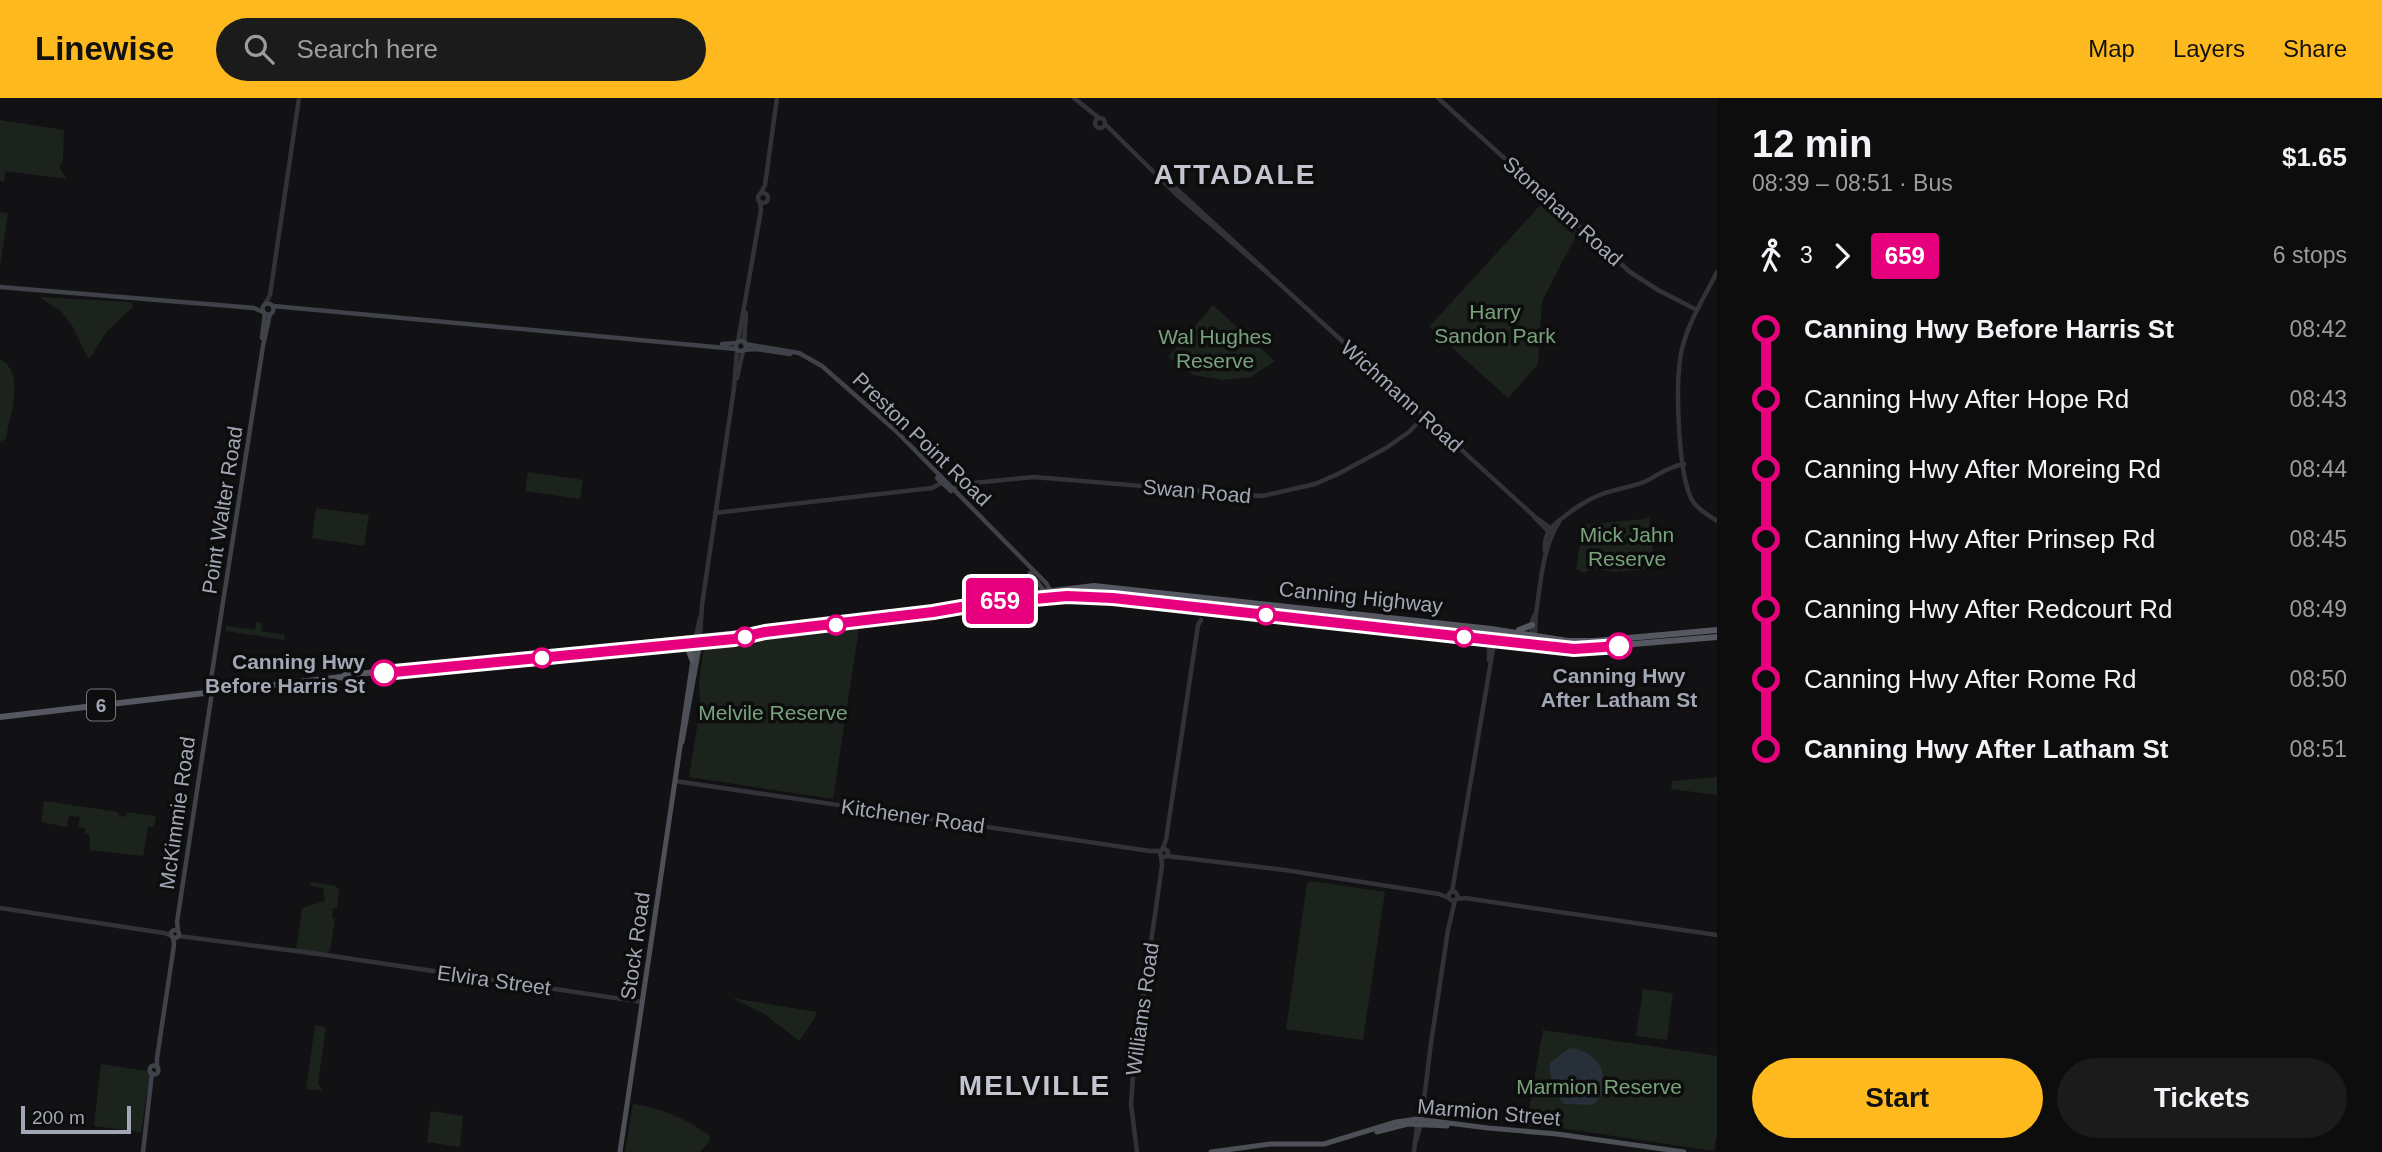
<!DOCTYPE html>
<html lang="en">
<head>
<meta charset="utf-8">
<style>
  :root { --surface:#0e0d0e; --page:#1c1b1c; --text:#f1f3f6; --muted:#9b9c9e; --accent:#feb91e }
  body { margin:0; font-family:Arial,sans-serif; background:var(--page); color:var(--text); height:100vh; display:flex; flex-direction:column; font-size:26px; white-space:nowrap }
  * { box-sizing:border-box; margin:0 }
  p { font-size:23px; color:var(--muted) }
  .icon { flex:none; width:38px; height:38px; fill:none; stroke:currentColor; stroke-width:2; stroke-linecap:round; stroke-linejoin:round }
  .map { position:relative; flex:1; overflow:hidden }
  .panel { display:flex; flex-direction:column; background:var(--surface); width:665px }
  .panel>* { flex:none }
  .badge { padding:0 14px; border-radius:5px; font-size:24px; line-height:46px }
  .scale { position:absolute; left:21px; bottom:18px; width:110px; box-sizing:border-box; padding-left:7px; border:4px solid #a2a7b5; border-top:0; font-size:19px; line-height:24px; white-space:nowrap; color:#a2a7b5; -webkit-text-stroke:5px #0d0d0e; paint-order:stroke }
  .map>.badge { position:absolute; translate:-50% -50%; box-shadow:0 0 0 4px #fff }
  .legs { display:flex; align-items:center; gap:10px; height:77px; padding:0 35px; font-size:23px }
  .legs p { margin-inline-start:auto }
  .overview { display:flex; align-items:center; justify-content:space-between; height:119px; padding:0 35px }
  h1 { font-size:38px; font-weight:700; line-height:52px }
  .button { display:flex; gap:14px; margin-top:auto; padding:14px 35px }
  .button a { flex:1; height:80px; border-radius:42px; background:var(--accent); color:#111; font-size:28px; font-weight:700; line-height:80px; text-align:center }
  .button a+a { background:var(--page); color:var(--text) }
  ul { padding:0 35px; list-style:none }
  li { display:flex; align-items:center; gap:24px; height:70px; font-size:26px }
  li i { display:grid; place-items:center; width:10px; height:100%; margin:0 9px; background:currentColor }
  li i::after { content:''; width:18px; height:18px; margin:-9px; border:5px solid; border-radius:50%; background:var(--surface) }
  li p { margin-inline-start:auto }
  li:first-child i { background:linear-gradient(#0000 50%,currentColor 0) }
  li:last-child i { background:linear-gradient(currentColor 50%,#0000 0) }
  header { display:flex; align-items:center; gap:42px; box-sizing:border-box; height:98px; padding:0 35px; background:var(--accent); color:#111 }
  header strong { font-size:33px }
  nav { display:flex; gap:38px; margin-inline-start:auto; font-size:24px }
  .search { width:490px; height:63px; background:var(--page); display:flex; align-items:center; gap:18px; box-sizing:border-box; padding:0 24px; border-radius:38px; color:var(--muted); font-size:26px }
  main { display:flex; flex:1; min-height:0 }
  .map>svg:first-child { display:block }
  .green { fill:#1c231d }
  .water { fill:#273038 }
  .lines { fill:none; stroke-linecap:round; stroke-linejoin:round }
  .tertiary { stroke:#323339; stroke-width:4.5 }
  .secondary { stroke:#404249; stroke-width:4.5 }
  .primary { stroke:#4e5058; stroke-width:5 }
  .trunk { stroke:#565861; stroke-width:6 }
  .line-1-casing { stroke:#fff; stroke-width:16 }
  .line-1 { stroke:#e6007e; stroke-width:10 }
  .stop-1-dot { fill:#fff; stroke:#e6007e; stroke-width:3.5 }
  .labels { text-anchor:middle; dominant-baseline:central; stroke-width:7; stroke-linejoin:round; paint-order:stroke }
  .shield { fill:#0d0d0e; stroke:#757983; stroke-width:2 }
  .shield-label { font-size:19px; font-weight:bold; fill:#a2a7b5 }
  .street-label { font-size:21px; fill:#a2a7b5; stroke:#0d0d0e }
  .park-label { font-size:21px; fill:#77a27b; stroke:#0d0d0e }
  .stop-label { font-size:21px; font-weight:bold; fill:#a2a7b5; stroke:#0d0d0e; text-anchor:end }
  .district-label { font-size:28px; font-weight:bold; letter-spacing:2px; fill:#c3c6d1; stroke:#0d0d0e }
</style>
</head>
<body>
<header>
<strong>Linewise</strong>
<div class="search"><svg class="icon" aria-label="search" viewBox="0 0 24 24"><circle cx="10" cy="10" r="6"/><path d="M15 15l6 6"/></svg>Search here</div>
<nav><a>Map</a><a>Layers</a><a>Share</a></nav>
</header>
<main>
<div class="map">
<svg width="1717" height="1054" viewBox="0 0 1717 1054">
  <rect width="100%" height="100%" fill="#121113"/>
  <g class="green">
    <polygon points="0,22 64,32 63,62 59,68 66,81 6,73 4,83 0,83"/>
    <polygon points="1544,103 1578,134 1542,203 1538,266 1508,300 1429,229"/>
    <polygon points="0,114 8,115 0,169"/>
    <polygon points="39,199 131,204 133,209 106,234 91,259 88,260 73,229 62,214"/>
    <polygon points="1213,207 1275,263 1251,279 1223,282 1193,277 1168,259"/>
    <path d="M0,261C26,275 10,316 6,340L2,343H0Z"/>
    <polygon points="528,374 583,382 580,401 525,393"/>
    <polygon points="316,410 369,417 364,448 312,440"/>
    <polygon points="1649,419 1655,470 1615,474 1593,470 1583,475 1576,471 1583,427 1644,421"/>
    <polygon points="256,524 262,525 261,533 285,537 284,542 226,533 226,528 255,532"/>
    <polygon points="859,530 833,701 689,679 700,611 699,583 704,551 707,548"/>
    <polygon points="1717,679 1717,697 1671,691 1672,683"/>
    <polygon points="44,703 119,714 118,717 125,719 127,714 156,718 154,729 148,729 143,758 90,752 89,736 85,735 85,730 78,729 80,719 69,718 67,729 41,724"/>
    <polygon points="1311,783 1385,794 1363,942 1286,931 1307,786"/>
    <polygon points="311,784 335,788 339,791 337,810 333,810 332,820 335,821 330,852 328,855 296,852 302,810 325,803 323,790 310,788"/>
    <polygon points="1643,891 1673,895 1667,942 1636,938"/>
    <polygon points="732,900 817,914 815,920 799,943 766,917"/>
    <polygon points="315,927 326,929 318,986 323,993 306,991"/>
    <polygon points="1543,932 1717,958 1717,1036 1714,1053 1560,1030 1526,1028"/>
    <polygon points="101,966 147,973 150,976 141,1034 94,1028"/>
    <path d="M633,1006C661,1010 687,1021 710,1038L709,1044L700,1054H625Z"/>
    <polygon points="431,1013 463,1018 460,1049 427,1044"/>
  </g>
  <path class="water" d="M1574,950C1595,956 1608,970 1602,993C1599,1000 1598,1003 1592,1007L1565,1006C1554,996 1549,979 1550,965L1568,951Z"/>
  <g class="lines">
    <g class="tertiary">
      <polyline points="1074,0 1099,20"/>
      <polyline points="1438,0 1630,174 1658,192 1697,212"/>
      <circle cx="1100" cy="25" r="5"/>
      <polyline points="1105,26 1177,97 1271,178 1534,418 1553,432"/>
      <polyline points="1164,82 1171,86 1267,174"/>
      <circle cx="763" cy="100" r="5"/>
      <polyline points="761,95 765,87 777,0"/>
      <path d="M1717,174C1705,198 1690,221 1683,247C1674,278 1678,368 1690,398C1695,410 1707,416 1717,423"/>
      <polyline points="265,206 270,197 274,170 299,0"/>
      <polyline points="738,244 761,112 760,104"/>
      <polyline points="744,245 746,215"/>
      <polyline points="737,280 743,253"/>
      <polyline points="950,392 963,386 1034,379 1262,398 1315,386 1338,376 1386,350 1409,334 1424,318"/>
      <polyline points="715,415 932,390 945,383"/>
      <polyline points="1534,419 1550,435"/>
      <path d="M1545,453C1543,439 1550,429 1561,421C1574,411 1586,402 1602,396C1616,391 1631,389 1644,384C1657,378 1669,368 1684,366"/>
      <polyline points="696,538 700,520"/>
      <polyline points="700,538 702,507 734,290 737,252"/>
      <polyline points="1521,545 1535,535 1536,515"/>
      <path d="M1540,545C1529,539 1529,525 1536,515C1541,484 1542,451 1559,424"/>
      <polyline points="1489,562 1489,545 1501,534"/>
      <polyline points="675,683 1150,753 1161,753"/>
      <circle cx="1164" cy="755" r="4"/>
      <polyline points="1162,752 1166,742 1198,527 1201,522"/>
      <polyline points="1167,758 1285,772 1439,796 1449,800"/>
      <circle cx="1453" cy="798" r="4.5"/>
      <polyline points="1452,794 1494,545 1490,538 1481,531"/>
      <polyline points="1456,801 1465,800 1717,837"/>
      <polyline points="0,810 164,835 172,838"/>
      <polyline points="179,838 319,856 642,904"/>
      <polyline points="1416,1043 1421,1026 1431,945 1448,832 1455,802"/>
      <polyline points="1137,1054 1131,1006 1134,962 1162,768 1161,758"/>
      <polyline points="1414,1054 1419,1010 1422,1006"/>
    </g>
    <g class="secondary">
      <polyline points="0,189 206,206"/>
      <circle cx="268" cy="211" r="5.5"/>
      <polyline points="207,206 254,210 263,214"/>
      <polyline points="273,208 736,251"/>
      <polyline points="262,240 265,215"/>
      <circle cx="741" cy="248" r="5"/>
      <polyline points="722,246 737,245"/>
      <polyline points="745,246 799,255 822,268 896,333 1046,485 1052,495"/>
      <polyline points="744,252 756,251 790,256"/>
      <polyline points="937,380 951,393"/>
      <polyline points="1030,475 1046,495"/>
      <polyline points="209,594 263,248 270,216"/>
      <circle cx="175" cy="836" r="4"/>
      <polyline points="178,833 177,824 212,594"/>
      <circle cx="154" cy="972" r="4.5"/>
      <polyline points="157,969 157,960 174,847 173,839"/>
      <polyline points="143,1054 152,975"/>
    </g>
    <g class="primary">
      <polyline points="682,644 700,544"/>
      <polyline points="1377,1034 1408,1026 1447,1028"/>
      <polyline points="620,1054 696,541"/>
      <polyline points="1211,1054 1270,1046 1324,1046 1396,1024 1417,1021 1488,1030 1557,1036 1684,1054"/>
    </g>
    <g class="trunk">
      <polyline points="1004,502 1076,498 1113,500 1574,551 1717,539"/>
      <polyline points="1519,532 1532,527"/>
      <polyline points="682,547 688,550 692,561"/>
      <polyline points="534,561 734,541 757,537 762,534"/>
      <polyline points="498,562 502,560 757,533 763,534 933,515 1002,502 1011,498 1094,488 1491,531 1568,543 1595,543 1717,532"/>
      <polyline points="342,579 345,577 367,575 502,563"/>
      <polyline points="0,619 342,579 345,581"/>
    </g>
  </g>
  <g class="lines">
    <defs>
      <polyline id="line-1" points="384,575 734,541 765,534 933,514 1002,502 1012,503 1067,498 1113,500 1574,551 1619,548"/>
    </defs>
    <use href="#line-1" class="line-1-casing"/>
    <use href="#line-1" class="line-1"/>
  </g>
  <g class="stop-1-dot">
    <circle cx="1266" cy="517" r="9"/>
    <circle cx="836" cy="527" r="9"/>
    <circle cx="745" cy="539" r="9"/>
    <circle cx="1464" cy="539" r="9"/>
    <circle cx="1619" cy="548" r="12"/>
    <circle cx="542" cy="560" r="9"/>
    <circle cx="384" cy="575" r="12"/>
  </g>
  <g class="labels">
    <rect class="shield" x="87" y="591.5" width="28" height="31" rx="5"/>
    <g class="shield-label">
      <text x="101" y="607">6</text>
    </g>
    <g class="street-label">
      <text transform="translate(1563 113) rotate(42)">Stoneham Road</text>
      <text transform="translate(1402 298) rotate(42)">Wichmann Road</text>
      <text transform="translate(922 341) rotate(44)">Preston Point Road</text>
      <text transform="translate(1197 393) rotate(5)">Swan Road</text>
      <text transform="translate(222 412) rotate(-81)">Point Walter Road</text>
      <text transform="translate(1361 499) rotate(6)">Canning Highway</text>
      <text transform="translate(177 715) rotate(-82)">McKimmie Road</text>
      <text transform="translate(913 718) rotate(8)">Kitchener Road</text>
      <text transform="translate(635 848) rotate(-82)">Stock Road</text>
      <text transform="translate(494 882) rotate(8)">Elvira Street</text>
      <text transform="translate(1142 911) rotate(-82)">Williams Road</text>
      <text transform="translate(1489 1014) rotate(5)">Marmion Street</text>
    </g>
    <g class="park-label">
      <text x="1495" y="213">Harry<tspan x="1495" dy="24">Sandon Park</tspan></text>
      <text x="1215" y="238">Wal Hughes<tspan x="1215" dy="24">Reserve</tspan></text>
      <text x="1627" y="436">Mick Jahn<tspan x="1627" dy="24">Reserve</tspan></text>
      <text x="773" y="614">Melvile Reserve</text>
      <text x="1599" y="988">Marmion Reserve</text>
    </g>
    <g class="stop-label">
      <text x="365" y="563">Canning Hwy<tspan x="365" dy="24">Before Harris St</tspan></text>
      <text x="1619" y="577" text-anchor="middle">Canning Hwy<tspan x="1619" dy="24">After Latham St</tspan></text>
    </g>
    <g class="district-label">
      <text x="1235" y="76">ATTADALE</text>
      <text x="1035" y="987">MELVILLE</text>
    </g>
  </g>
</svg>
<div class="scale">200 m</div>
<b class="badge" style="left:1000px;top:503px;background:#e6007e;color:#fff">659</b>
</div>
<section class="panel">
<div class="overview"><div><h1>12 min</h1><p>08:39 – 08:51 · Bus</p></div><b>$1.65</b></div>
<div class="legs"><svg class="icon" aria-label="walk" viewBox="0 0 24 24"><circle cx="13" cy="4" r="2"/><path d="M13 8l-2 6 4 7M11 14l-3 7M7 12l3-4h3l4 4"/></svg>3<svg class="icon" aria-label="forward" viewBox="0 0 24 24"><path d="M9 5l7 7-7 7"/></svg><b class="badge" style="background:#e6007e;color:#fff">659</b><p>6 stops</p></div>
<ul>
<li><i style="color:#e6007e"></i><b>Canning Hwy Before Harris St</b><p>08:42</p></li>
<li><i style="color:#e6007e"></i><span>Canning Hwy After Hope Rd</span><p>08:43</p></li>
<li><i style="color:#e6007e"></i><span>Canning Hwy After Moreing Rd</span><p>08:44</p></li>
<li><i style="color:#e6007e"></i><span>Canning Hwy After Prinsep Rd</span><p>08:45</p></li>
<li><i style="color:#e6007e"></i><span>Canning Hwy After Redcourt Rd</span><p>08:49</p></li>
<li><i style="color:#e6007e"></i><span>Canning Hwy After Rome Rd</span><p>08:50</p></li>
<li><i style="color:#e6007e"></i><b>Canning Hwy After Latham St</b><p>08:51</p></li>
</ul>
<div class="button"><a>Start</a><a>Tickets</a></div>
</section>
</main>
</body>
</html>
